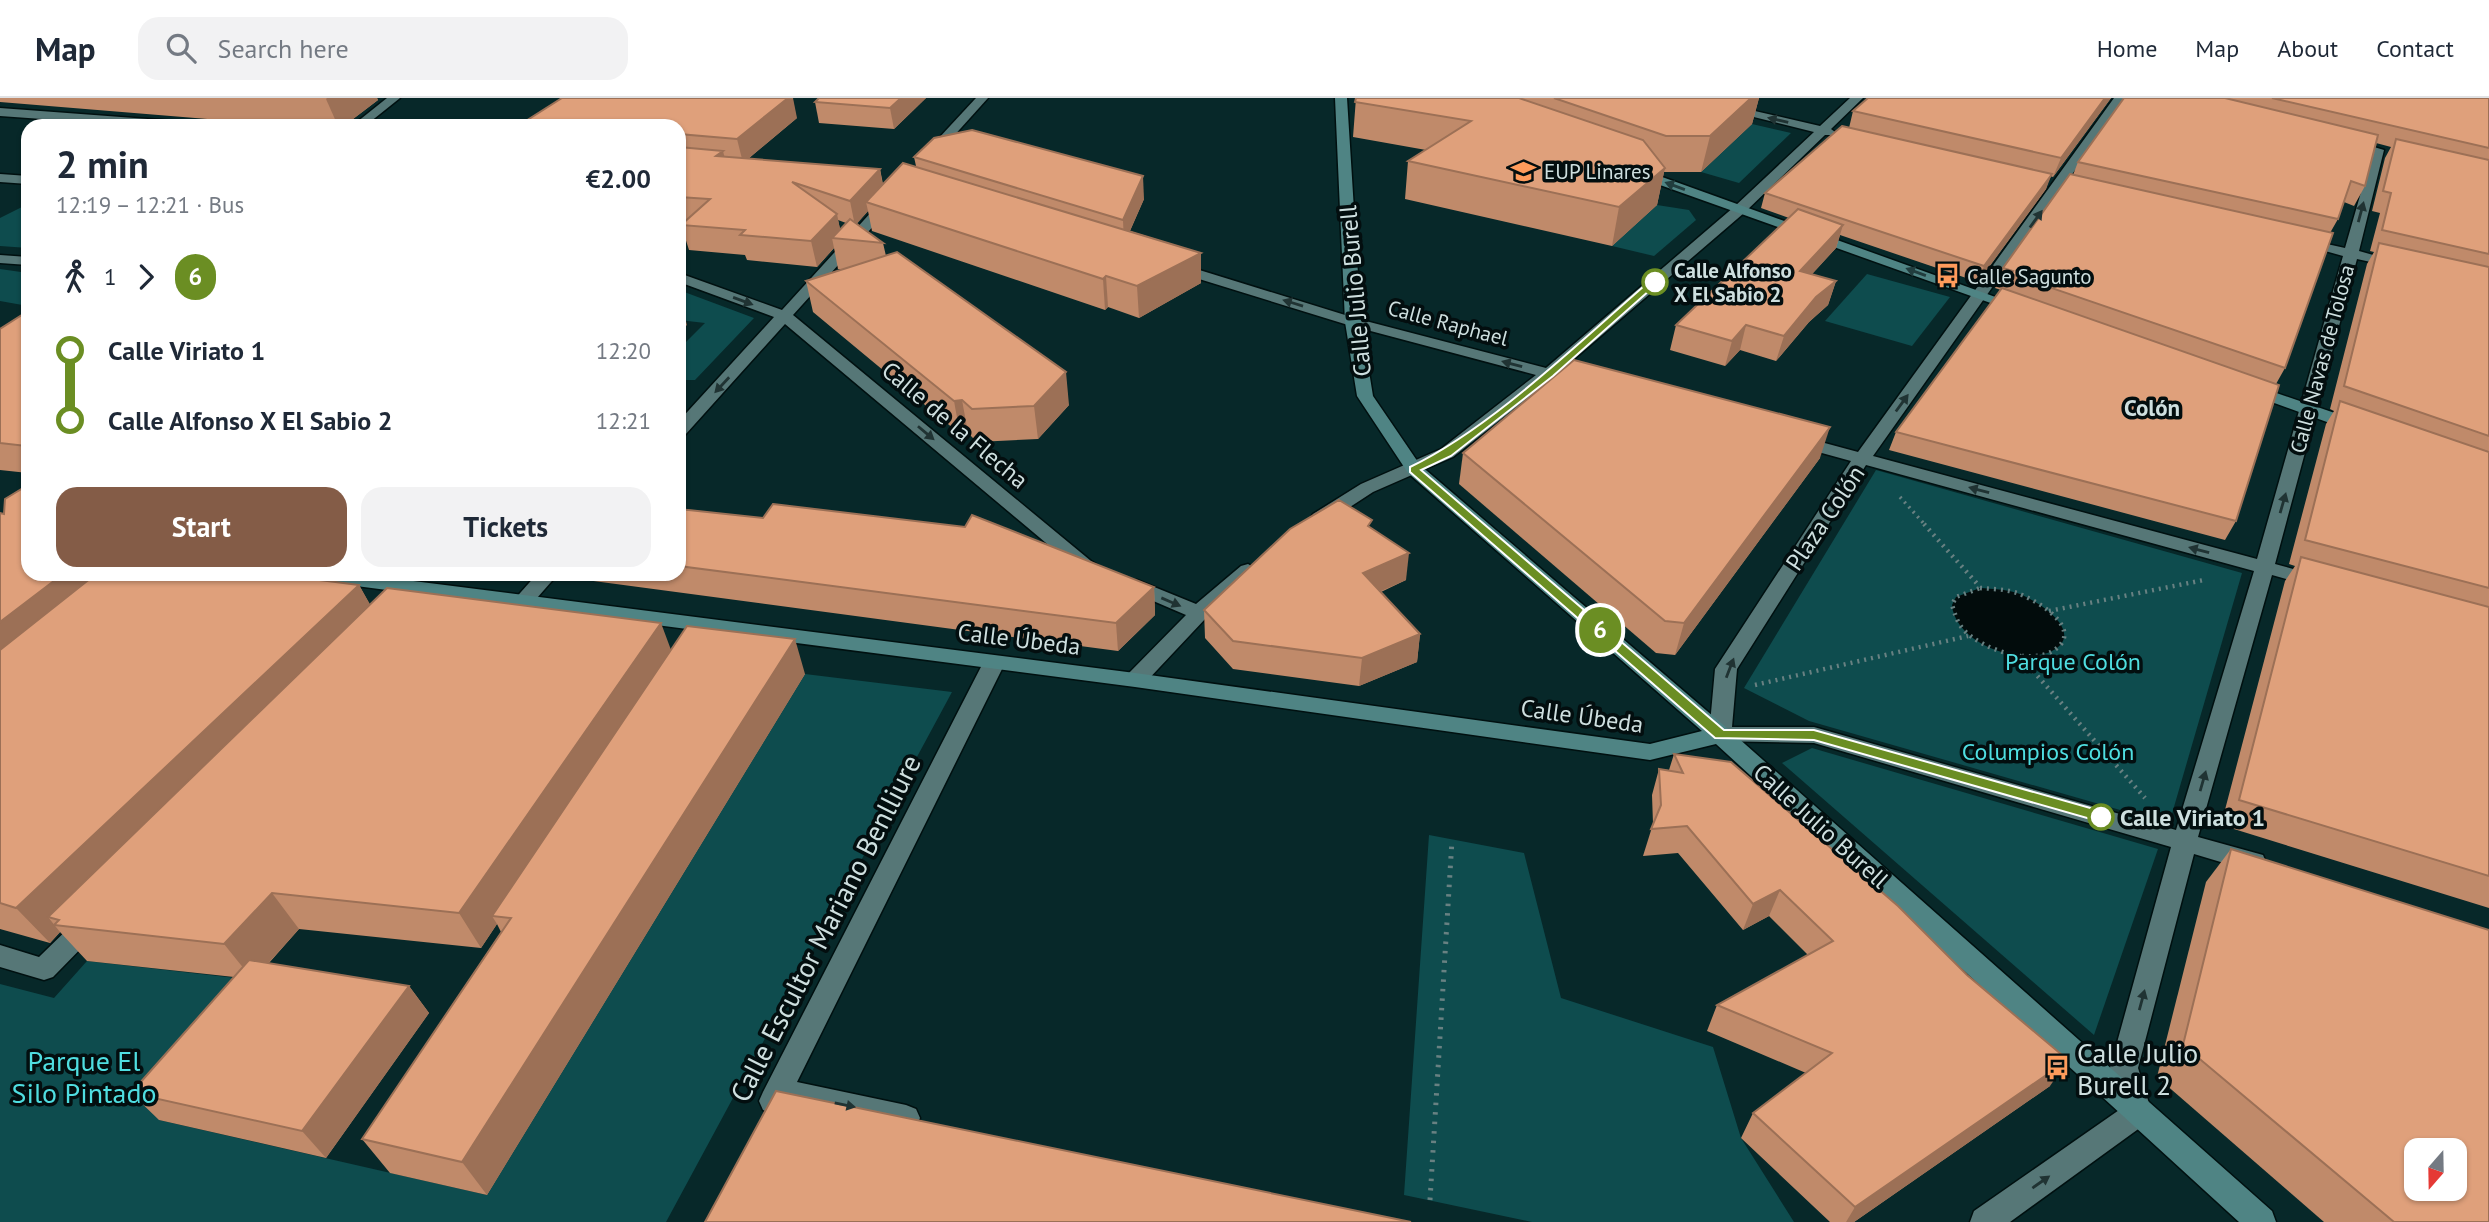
<!DOCTYPE html>
<html lang="en">
<head>
<meta charset="utf-8">
<style>
  :root { --surface:#fff; --page:#f2f2f3; --text:#1f2937; --muted:#747a83; --line:#e0e1e3; --accent:#845c47 }
  body { margin:0; font-family:"PT Sans",sans-serif; background:var(--page); color:var(--text); height:100vh; display:flex; flex-direction:column; font-size:26px; white-space:nowrap }
  * { box-sizing:border-box; margin:0 }
  p { font-size:23px; color:var(--muted) }
  .icon { flex:none; width:38px; height:38px; fill:none; stroke:currentColor; stroke-width:2; stroke-linecap:round; stroke-linejoin:round }
  .map { position:relative; flex:1; overflow:hidden }
  .drawer { position:absolute; left:21px; top:21px; width:665px; height:462px; display:flex; flex-direction:column; background:var(--surface); border-radius:21px; box-shadow:0 2px 5px #0004 }
  .drawer>* { flex:none }
  .badge { padding:0 14px; border-radius:23px; font-size:24px; line-height:46px }
  .needle { width:46px; rotate:200deg }
  .tools { position:absolute; left:2404px; top:1040px; display:grid; gap:14px }
  .tools a { display:grid; place-items:center; width:63px; height:63px; border-radius:14px; background:var(--surface); box-shadow:0 2px 5px #0004; font-size:35px }
  .map>.badge { position:absolute; translate:-50% -50%; box-shadow:0 0 0 4px #fff }
  .legs { display:flex; align-items:center; gap:10px; height:77px; padding:0 35px; font-size:23px }
  .legs p { margin-inline-start:auto }
  .headline { display:flex; align-items:center; justify-content:space-between; height:119px; padding:0 35px }
  h1 { font-size:38px; font-weight:700; line-height:52px }
  .button { display:flex; gap:14px; margin-top:auto; padding:14px 35px }
  .button a { flex:1; height:80px; border-radius:21px; background:var(--accent); color:#fff; font-size:28px; font-weight:700; line-height:80px; text-align:center }
  .button a+a { background:var(--page); color:var(--text) }
  ul { padding:0 35px; list-style:none }
  li { display:flex; align-items:center; gap:24px; height:70px; font-size:26px }
  li i { display:grid; place-items:center; width:10px; height:100%; margin:0 9px; background:currentColor }
  li i::after { content:''; width:18px; height:18px; margin:-9px; border:5px solid; border-radius:50%; background:var(--surface) }
  li p { margin-inline-start:auto }
  li:first-child i { background:linear-gradient(#0000 50%,currentColor 0) }
  li:last-child i { background:linear-gradient(currentColor 50%,#0000 0) }
  header { display:flex; align-items:center; gap:42px; box-sizing:border-box; height:98px; padding:0 35px; background:var(--surface); border-bottom:2px solid var(--line) }
  header strong { font-size:33px }
  nav { display:flex; gap:38px; margin-inline-start:auto; font-size:24px }
  .search { width:490px; height:63px; background:var(--page); display:flex; align-items:center; gap:18px; box-sizing:border-box; padding:0 24px; border-radius:21px; color:var(--muted); font-size:26px }
  .map>svg:first-child { display:block }
  .green { fill:#0e4c4e }
  .water { fill:#020c0c }
  .lines { fill:none; stroke-linecap:round; stroke-linejoin:round }
  .street-casing { stroke:#001010; stroke-width:3 }
  .secondary-casing { stroke:#001010; stroke-width:3 }
  .path-far2 { stroke:#688182; stroke-width:3.5; stroke-dasharray:2 4.5; stroke-linecap:butt }
  .path-far1 { stroke:#688182; stroke-width:4.5; stroke-dasharray:2 5; stroke-linecap:butt }
  .path { stroke:#688182; stroke-width:5; stroke-dasharray:2.5 7; stroke-linecap:butt }
  .street { fill:#567777; fill-rule:evenodd }
  .secondary { fill:#4f8484; fill-rule:evenodd }
  .wall { fill:#c08a6a; fill-rule:evenodd }
  .shaded-wall { fill:#9c7056 }
  .building { fill:#dfa07b; stroke:#9c7056; stroke-width:2; fill-rule:evenodd }
  .oneway { fill:#203333 }
  .oneway2 { fill:#213d3e }
  .line-1 { fill:#6b8e23; stroke:#fff; stroke-width:2 }
  .stop-1-dot { fill:#fff; stroke:#6b8e23; stroke-width:3.5 }
  .labels { text-anchor:middle; dominant-baseline:central; stroke-width:7; stroke-linejoin:round; paint-order:stroke }
  .far-poi-label { font-size:21px; fill:#cedfdf; stroke:#030e0f; text-anchor:start }
  .far-stop-label { font-size:21px; font-weight:bold; fill:#cedfdf; stroke:#030e0f; text-anchor:start }
  .far-street-label { font-size:21px; fill:#cedfdf; stroke:#030e0f }
  .far-quarter-label { font-size:23px; font-weight:bold; fill:#cedfdf; stroke:#030e0f }
  .street-label { font-size:24px; fill:#cedfdf; stroke:#030e0f }
  .park-label { font-size:24px; fill:#4fdee1; stroke:#030e0f }
  .stop-label { font-size:24px; font-weight:bold; fill:#cedfdf; stroke:#030e0f; text-anchor:start }
  .near-street-label { font-size:28px; fill:#cedfdf; stroke:#030e0f }
  .near-poi-label { font-size:28px; fill:#cedfdf; stroke:#030e0f; text-anchor:start }
  .near-park-label { font-size:28px; fill:#4fdee1; stroke:#030e0f }
</style>
</head>
<body>
<header>
<strong>Map</strong>
<div class="search"><svg class="icon" aria-label="search" viewBox="0 0 24 24"><circle cx="10" cy="10" r="6"/><path d="M15 15l6 6"/></svg>Search here</div>
<nav><a>Home</a><a>Map</a><a>About</a><a>Contact</a></nav>
</header>
<div class="map">
<svg width="2489" height="1124" viewBox="0 0 2489 1124">
  <rect width="100%" height="100%" fill="#072829"/>
  <g class="green">
    <polygon points="1752,26 1791,35 1739,85 1701,74"/>
    <polygon points="28,106 28,150 0,148 0,120"/>
    <polygon points="1657,107 1689,112 1696,122 1654,158 1612,148"/>
    <polygon points="0,171 28,175 28,208 0,203"/>
    <polygon points="1867,176 1950,199 1912,248 1825,223"/>
    <polygon points="679,192 754,220 695,282 679,282 679,251 705,225 679,222"/>
    <polygon points="1876,372 2242,475 2169,726 1809,623 1744,590"/>
    <polygon points="805,576 952,594 666,1124 0,1124 0,886 54,900 87,863 253,882 159,1022 487,1097"/>
    <polygon points="1812,650 2158,751 2094,937 1782,665"/>
    <polygon points="1429,737 1524,755 1561,900 1713,949 1741,1040 1794,1124 1532,1124 1404,1097"/>
  </g>
  <path class="water" d="M1980,490C1993,491 2005,491 2017,495C2035,501 2088,534 2052,553C2020,569 1955,545 1952,507L1956,499Z"/>
  <g class="lines">
    <defs>
      <g id="street">
        <polygon points="387,0 400,0 365,28 352,28"/>
        <polygon points="976,0 988,0 933,61 925,61 925,55"/>
        <polygon points="1677,0 1698,0 1820,28 1850,0 1863,0 1831,31 1835,34 1833,37 1825,37 1744,115 1560,273 1588,281 1588,287 1552,281 1453,359 1373,394 1327,424 1313,424 1311,420 1313,416 1361,386 1441,351 1536,277 1348,227 1170,172 1170,166 1180,166 1358,221 1546,270 1734,109 1814,34"/>
        <path d="M2114,0H2126L1873,358L2257,461L2343,158L2293,144L2300,140L2345,150L2374,49L2384,52L2359,153L2405,166L2398,170L2357,161L2275,466L2322,479L2325,483L2315,489L2272,477L2198,739L2263,757L2266,764L2263,771L2254,774L2194,756L2138,970L2152,1015L2148,1024L2010,1124H1970L1974,1113L2122,1010L2110,970L2171,749L1814,645L1712,643L1709,637L1715,571L1851,363L1789,346L1786,342L1789,338L1795,337L1858,354ZM1866,367L2254,473L2176,732L1814,629H1732L1737,571Z"/>
        <polygon points="0,10 188,24 194,28 140,28 0,18"/>
        <polygon points="0,76 28,78 28,86 0,84"/>
        <polygon points="884,100 896,103 793,217 1091,463 1104,471 1101,475 1094,477 1077,471 785,226 685,337 679,338 679,323 774,219 679,184 679,175 782,212"/>
        <polygon points="0,157 28,159 28,167 0,165"/>
        <polygon points="1248,466 1258,472 1255,476 1206,520 1143,587 1127,587 1124,582 1127,577 1186,517 1123,490 1120,486 1123,482 1137,482 1196,506 1241,468"/>
        <polygon points="537,476 558,476 530,508 516,508 513,503"/>
        <polygon points="994,558 1005,565 797,984 906,1007 916,1011 920,1020 916,1029 906,1033 785,1007 783,1012 773,1016 763,1012 759,1003 763,994 983,565"/>
        <polygon points="89,816 98,819 102,826 98,833 53,879 44,882 0,869 0,847 39,859 80,819"/>
      </g>
      <g id="secondary">
        <polygon points="1335,0 1347,0 1361,224 1373,298 1420,367 1728,631 2272,1113 2276,1124 2239,1124 1716,646 1650,662 1135,589 310,482 300,476 358,476 1135,575 1650,646 1702,633 1408,375 1357,298 1345,224"/>
        <polygon points="1632,71 1640,71 2026,210 2023,213 2013,213 1632,77"/>
        <polygon points="2250,286 2361,324 2364,328 2361,332 2349,332 2244,294 2242,291"/>
      </g>
    </defs>
    <use href="#street" class="street-casing"/>
    <use href="#secondary" class="secondary-casing"/>
    <polyline class="path-far2" points="1900,399 1926,428"/>
    <g class="path-far1">
      <polyline points="1924,426 1980,489"/>
      <path d="M1980,490C1992,491 2005,491 2017,495C2032,500 2077,525 2061,546C2040,572 1981,552 1963,531C1957,524 1955,516 1952,507L1956,499Z"/>
      <polyline points="2049,513 2204,482"/>
      <polyline points="2019,557 2145,700"/>
      <polyline points="1755,587 1968,538"/>
    </g>
    <polyline class="path" points="1430,1102 1452,742"/>
    <use href="#street" class="street"/>
    <use href="#secondary" class="secondary"/>
  </g>
  <g class="wall">
    <polygon points="0,0 377,0 378,2 349,24 398,28 294,28 0,4"/>
    <polygon points="926,0 894,31 819,25 815,4"/>
    <polygon points="1356,0 1759,0 1752,26 1701,74 1664,74 1657,107 1612,148 1405,101 1408,63 1426,52 1353,39"/>
    <polygon points="1868,0 2111,0 2053,79 2050,78 2046,91 1978,184 1840,137 1836,150 1812,176 1836,183 1828,207 1809,224 1776,263 1740,252 1725,268 1670,252 1676,227 1789,120 1761,110 1765,95 1849,30 1853,13"/>
    <polygon points="2124,0 2489,0 2489,810 2221,727 2285,483 2295,468 2289,466 2326,326 2334,313 2330,311 2367,166 2374,154 2370,153 2380,115 2372,113 2385,60 2391,49 2376,45 2365,88 2354,108 2344,104 2338,121 2330,135 2285,270 2276,286 2236,423 2225,442 1889,352 1896,334 2001,192 1995,190 2003,170 2073,77 2078,64"/>
    <path d="M797,20L748,61L880,71L883,86L916,68L914,59L1144,101L1130,133L1201,155V185L1139,220L1108,209L1105,212L872,133L868,113L856,126L883,145L886,158L1069,307L1038,341L977,344L968,335L960,336L813,214L806,183L843,171H838L834,150L817,169L747,162L745,157L689,152L681,127L685,123H679V28ZM838,122L846,125L840,131Z"/>
    <polygon points="28,213 28,375 0,372 0,231"/>
    <polygon points="1463,355 1820,360 1675,557 1656,555 1459,386"/>
    <polygon points="679,411 763,420 965,429 1154,489 1155,517 1118,553 571,480 569,476 679,476"/>
    <polygon points="0,415 4,416 28,476 359,487 370,507 671,552 805,576 487,1097 390,1075 362,1041 501,834 497,826 481,850 299,831 269,865 409,888 429,915 326,1060 159,1022 131,995 234,879 87,863 60,834 50,845 0,831"/>
    <polygon points="1372,430 1406,482 1381,494 1420,536 1417,564 1359,588 1233,571 1205,540 1204,512"/>
    <polygon points="1674,656 2050,988 1854,1124 1830,1124 1741,1040 1753,1015 1806,975 1707,933 1717,907 1808,857 1769,818 1743,832 1678,755 1643,758 1653,726 1652,697 1659,671 1669,672"/>
    <polygon points="2231,751 2489,1124 2324,1124 2157,979 2206,784"/>
  </g>
  <g class="shaded-wall">
    <polygon points="327,0 377,0 378,2 344,28 338,28 326,1"/>
    <polygon points="788,0 793,0 797,20 743,65 737,41"/>
    <polygon points="901,0 926,0 894,31 890,10"/>
    <polygon points="1751,0 1759,0 1752,26 1701,74 1710,38"/>
    <polygon points="2105,0 2111,0 2053,79 2061,60"/>
    <polygon points="723,53 729,77 716,58"/>
    <polygon points="1665,70 1657,107 1612,148 1619,109"/>
    <polygon points="880,71 884,96 866,104 868,113 855,128 850,103"/>
    <polygon points="2052,76 2046,91 1978,184 1984,168"/>
    <polygon points="1143,78 1144,101 1124,146 1123,122"/>
    <polygon points="837,116 842,141 832,140 834,150 817,169 811,143"/>
    <polygon points="1843,127 1836,150 1793,197 1800,173"/>
    <polygon points="1201,155 1201,185 1139,220 1137,188"/>
    <polygon points="1106,178 1108,209 1105,212 1103,181"/>
    <polygon points="1836,183 1828,207 1809,224 1776,263 1784,238 1816,199"/>
    <polygon points="680,202 687,227 679,235 679,203"/>
    <polygon points="1746,227 1740,252 1725,268 1732,243"/>
    <polygon points="1066,274 1069,307 1038,341 1034,308"/>
    <polygon points="962,302 968,335 960,336 954,303"/>
    <polygon points="1830,329 1820,360 1675,557 1684,525"/>
    <polygon points="1409,455 1406,482 1361,502 1363,475"/>
    <polygon points="63,476 109,476 0,582 0,524"/>
    <polygon points="359,487 379,522 59,822 48,819 60,834 50,845 16,810"/>
    <polygon points="1154,489 1155,517 1118,553 1116,525"/>
    <polygon points="661,525 674,560 492,818 497,826 481,850 459,815"/>
    <polygon points="1420,536 1417,564 1359,588 1362,560"/>
    <polygon points="795,541 805,576 487,1097 462,1064"/>
    <polygon points="1780,792 1769,818 1743,832 1753,806"/>
    <polygon points="272,795 299,831 253,882 224,846"/>
    <polygon points="409,888 429,915 326,1060 302,1033"/>
    <polygon points="2068,962 2050,988 1854,1124 1846,1124 1855,1109"/>
  </g>
  <g class="building">
    <polygon points="562,0 788,0 737,41 679,36 679,28 518,28"/>
    <polygon points="819,0 901,0 890,10 815,4"/>
    <polygon points="1356,0 1519,0 1643,42 1665,70 1619,109 1408,63 1471,23 1355,4"/>
    <polygon points="1554,0 1751,0 1710,38 1666,38"/>
    <polygon points="1868,0 2105,0 2061,60 1853,13"/>
    <polygon points="2124,0 2225,0 2378,37 2365,88 2351,83 2338,121 2078,64"/>
    <polygon points="2272,0 2489,0 2489,50"/>
    <polygon points="338,23 398,28 329,28"/>
    <polygon points="1842,28 2052,76 1984,168 1765,95"/>
    <polygon points="972,32 1143,78 1123,122 914,59 934,40"/>
    <polygon points="2396,41 2489,62 2489,156 2382,132 2391,95 2383,93"/>
    <polygon points="679,49 723,53 716,58 880,71 850,103 792,84 837,116 811,143 740,137 745,132 681,127 710,101 679,99"/>
    <polygon points="903,65 1201,155 1137,188 1106,178 1103,181 866,104"/>
    <polygon points="2070,76 2333,135 2285,270 2011,176 2013,173 2003,170"/>
    <polygon points="1798,111 1843,127 1800,173 1836,183 1816,199 1784,238 1746,227 1732,243 1676,227"/>
    <polygon points="850,121 883,145 832,140"/>
    <polygon points="2379,145 2489,169 2489,338 2344,288"/>
    <polygon points="897,154 1066,274 1034,308 972,311 962,302 954,303 806,183"/>
    <polygon points="2002,190 2279,287 2236,423 1896,334"/>
    <polygon points="28,213 28,346 26,348 0,345 0,231"/>
    <polygon points="1574,262 1830,329 1684,525 1665,523 1463,355"/>
    <polygon points="2340,303 2489,354 2489,490 2305,442"/>
    <polygon points="28,387 28,476 63,476 0,524 0,415 4,416 5,401"/>
    <polygon points="1339,402 1372,422 1368,428 1409,455 1363,475 1420,536 1362,560 1233,543 1204,512 1290,431"/>
    <polygon points="773,406 965,429 972,417 1154,489 1116,525 679,468 679,411 763,420"/>
    <polygon points="2301,459 2489,509 2489,778 2239,702"/>
    <polygon points="96,476 272,476 359,487 16,810 0,805 0,552"/>
    <polygon points="387,490 661,525 459,815 272,795 224,846 54,827 59,822 48,819"/>
    <polygon points="687,528 795,541 462,1064 362,1041 511,820 492,818"/>
    <polygon points="1674,656 1731,664 1898,808 1967,877 2068,962 1855,1109 1753,1015 1832,955 1717,907 1833,843 1780,792 1753,806 1687,728 1651,731 1661,707 1659,671 1683,675"/>
    <path d="M2231,751L2489,832V1124H2394L2183,947ZM2417,1052H2455V1090H2417Z"/>
    <polygon points="249,862 409,888 302,1033 131,995"/>
    <polygon points="776,993 1411,1124 705,1124"/>
  </g>
  <defs><path id="oneway-solid" d="M-6-.8H1V-3.2L6.5 0L1 3.2V.8H-6Z" transform="scale(1.75)"/></defs>
  <g class="oneway">
    <use href="#oneway-solid" transform="translate(1778 22) rotate(-167)"/>
    <use href="#oneway-solid" transform="translate(2361 114) rotate(-75)"/>
    <use href="#oneway-solid" transform="translate(2036 121) rotate(-54)"/>
    <use href="#oneway-solid" transform="translate(743 203) rotate(20)"/>
    <use href="#oneway-solid" transform="translate(1293 205) rotate(-163)"/>
    <use href="#oneway-solid" transform="translate(1512 266) rotate(-165)"/>
    <use href="#oneway-solid" transform="translate(722 287) rotate(133)"/>
    <use href="#oneway-solid" transform="translate(1902 305) rotate(-54)"/>
    <use href="#oneway-solid" transform="translate(926 335) rotate(40)"/>
    <use href="#oneway-solid" transform="translate(1979 392) rotate(-165)"/>
    <use href="#oneway-solid" transform="translate(2283 405) rotate(-74)"/>
    <use href="#oneway-solid" transform="translate(2199 452) rotate(-165)"/>
    <use href="#oneway-solid" transform="translate(1171 504) rotate(23)"/>
    <use href="#oneway-solid" transform="translate(1730 570) rotate(-69)"/>
    <use href="#oneway-solid" transform="translate(2203 683) rotate(-74)"/>
    <use href="#oneway-solid" transform="translate(2142 902) rotate(-75)"/>
    <use href="#oneway-solid" transform="translate(845 1007) rotate(12)"/>
    <use href="#oneway-solid" transform="translate(2041 1084) rotate(-35)"/>
  </g>
  <g class="oneway2">
    <use href="#oneway-solid" transform="translate(1675 88) rotate(-160)"/>
    <use href="#oneway-solid" transform="translate(1916 174) rotate(-160)"/>
  </g>
  <path class="line-1" d="M1651,182L1659,184L1553,278L1451,358L1421,372L1724,632H1814L2101,713L2106,715V723L2101,724L1814,642L1715,640L1410,374V369C1493,329 1580,243 1651,182Z"/>
  <defs>
    <symbol id="university-bare" viewBox="-9 -9 18 18"><path d="M0-5L7-2L0 1L-7-2ZM-4 1L0 2.5L4 1V4Q0 6-4 4Z" fill="#ff9b5b" stroke="#030e0f" stroke-width="2.5" paint-order="stroke"/></symbol>
    <symbol id="bus-bare" viewBox="-9 -9 18 18"><path d="M-5-6H5V4H4V6H2V4H-2V6H-4V4H-5ZM-3.5-4V0h7V-4ZM-3.5 1.2v1.5H-2V1.2ZM2 1.2v1.5H3.5V1.2Z" fill="#ff9b5b" stroke="#030e0f" stroke-width="2.5" paint-order="stroke"/></symbol>
  </defs>
  <g fill-rule="evenodd">
    <use href="#university-bare" x="1506" y="56" width="35" height="35"/>
    <use href="#bus-bare" x="1930" y="160" width="35" height="35"/>
    <use href="#bus-bare" x="2040" y="952" width="35" height="35"/>
  </g>
  <g class="stop-1-dot">
    <circle cx="1655" cy="184" r="12"/>
    <circle cx="2101" cy="719" r="12"/>
  </g>
  <g class="labels">
    <g class="far-poi-label">
      <text x="1544" y="73">EUP Linares</text>
      <text x="1967" y="178">Calle Sagunto</text>
    </g>
    <g class="far-stop-label">
      <text x="1674" y="172">Calle Alfonso<tspan x="1674" dy="24">X El Sabio 2</tspan></text>
    </g>
    <g class="far-street-label">
      <text transform="translate(1448 225) rotate(15)">Calle Raphael</text>
      <text transform="translate(2322 261) rotate(-75)">Calle Navas de Tolosa</text>
    </g>
    <g class="far-quarter-label">
      <text x="2152" y="309">Colón</text>
    </g>
    <g class="street-label">
      <text transform="translate(1355 193) rotate(-95)">Calle Julio Burell</text>
      <text transform="translate(955 327) rotate(40)">Calle de la Flecha</text>
      <text transform="translate(1825 420) rotate(-56)">Plaza Colón</text>
      <text transform="translate(1019 541) rotate(7)">Calle Úbeda</text>
      <text transform="translate(1582 618) rotate(8)">Calle Úbeda</text>
      <text transform="translate(1821 728) rotate(42)">Calle Julio Burell</text>
    </g>
    <g class="park-label">
      <text x="2073" y="563">Parque Colón</text>
      <text x="2048" y="653">Columpios Colón</text>
    </g>
    <g class="stop-label">
      <text x="2120" y="719">Calle Viriato 1</text>
    </g>
    <g class="near-street-label">
      <text transform="translate(825 830) rotate(-63)">Calle Escultor Mariano Benlliure</text>
    </g>
    <g class="near-poi-label">
      <text x="2077" y="954">Calle Julio<tspan x="2077" dy="32">Burell 2</tspan></text>
    </g>
    <g class="near-park-label">
      <text x="84" y="962">Parque El<tspan x="84" dy="32">Silo Pintado</tspan></text>
    </g>
  </g>
</svg>
<div class="tools">
<a><svg class="needle" viewBox="-14 -14 28 28"><path d="M0-13l5 13h-10z" fill="#e53935"/><path d="M0 13l5-13h-10z" fill="#747a83"/></svg></a>
</div>
<b class="badge" style="left:1600px;top:532px;background:#6b8e23;color:#fff">6</b>
<section class="drawer">
<div class="headline"><div><h1>2 min</h1><p>12:19 – 12:21 · Bus</p></div><b>€2.00</b></div>
<div class="legs"><svg class="icon" aria-label="walk" viewBox="0 0 24 24"><circle cx="13" cy="4" r="2"/><path d="M13 8l-2 6 4 7M11 14l-3 7M7 12l3-4h3l4 4"/></svg>1<svg class="icon" aria-label="forward" viewBox="0 0 24 24"><path d="M9 5l7 7-7 7"/></svg><b class="badge" style="background:#6b8e23;color:#fff">6</b></div>
<ul>
<li><i style="color:#6b8e23"></i><b>Calle Viriato 1</b><p>12:20</p></li>
<li><i style="color:#6b8e23"></i><b>Calle Alfonso X El Sabio 2</b><p>12:21</p></li>
</ul>
<div class="button"><a>Start</a><a>Tickets</a></div>
</section>
</div>
</body>
</html>
